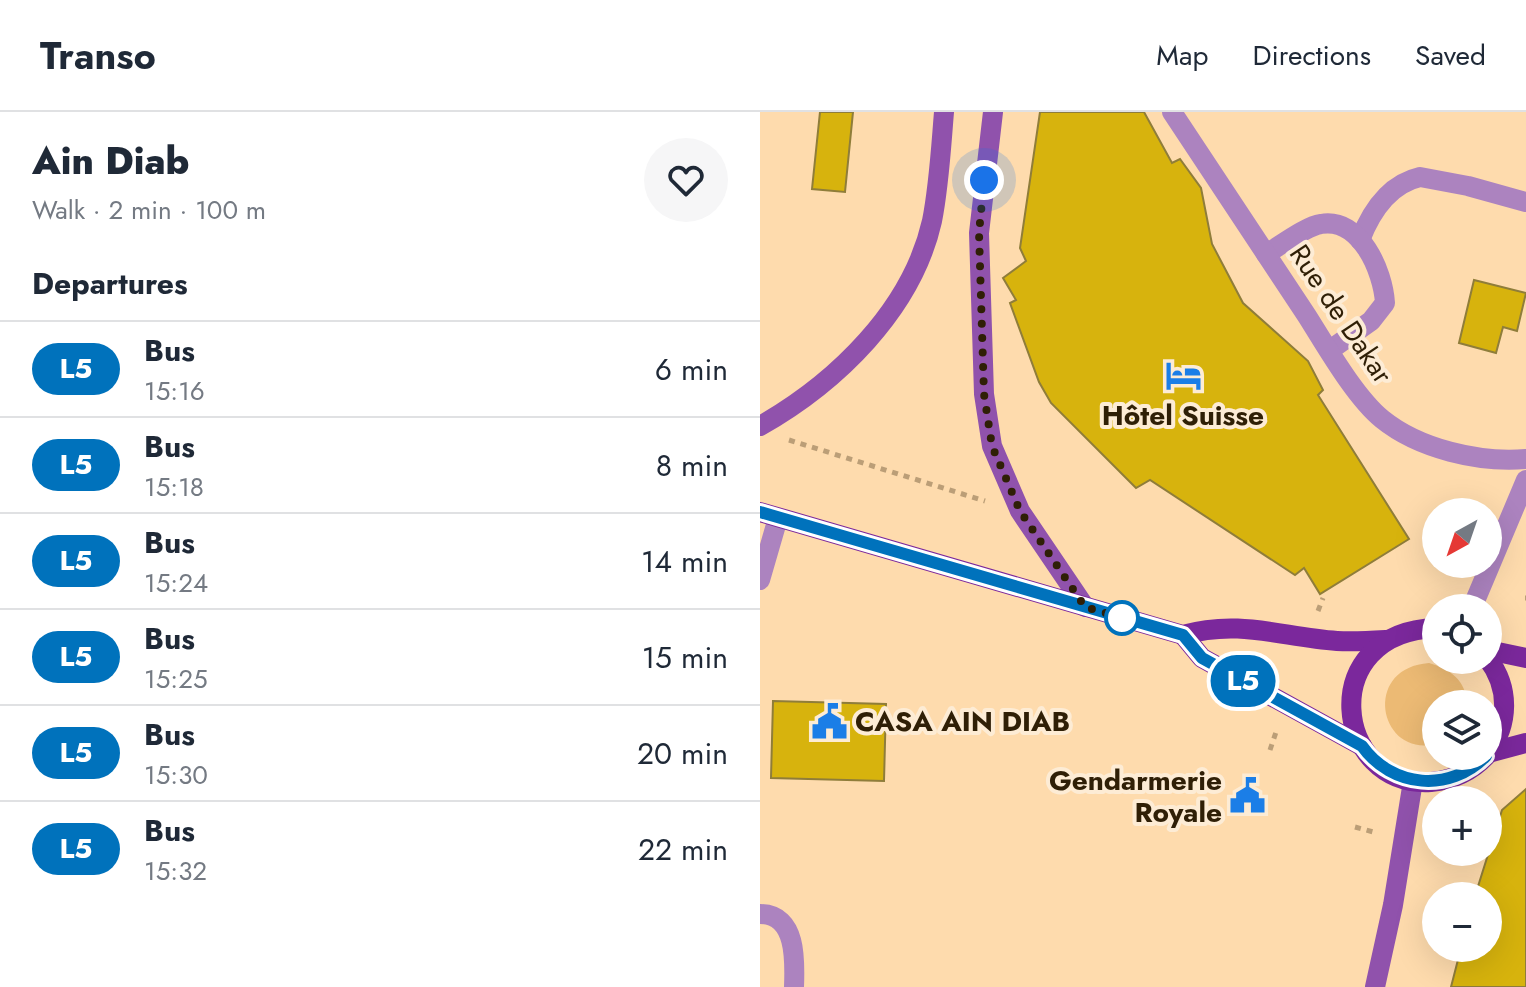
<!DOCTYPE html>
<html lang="en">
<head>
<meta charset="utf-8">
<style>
  :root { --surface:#fff; --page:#f6f6f7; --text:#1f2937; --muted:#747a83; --line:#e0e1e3 }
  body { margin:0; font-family:Jost,sans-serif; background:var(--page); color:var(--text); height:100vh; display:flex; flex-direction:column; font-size:30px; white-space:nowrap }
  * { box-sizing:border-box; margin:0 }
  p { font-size:26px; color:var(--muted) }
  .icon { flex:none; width:44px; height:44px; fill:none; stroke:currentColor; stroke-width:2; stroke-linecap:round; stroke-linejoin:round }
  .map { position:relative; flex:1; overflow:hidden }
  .drawer { display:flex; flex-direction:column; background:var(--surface); width:760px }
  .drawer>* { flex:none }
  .badge { padding:0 16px; border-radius:26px; font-size:28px; line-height:52px }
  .needle { width:52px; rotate:220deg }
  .tools { position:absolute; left:662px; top:386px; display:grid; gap:16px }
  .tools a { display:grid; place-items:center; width:80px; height:80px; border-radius:50%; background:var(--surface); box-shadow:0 8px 32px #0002; font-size:40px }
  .you { position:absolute; width:40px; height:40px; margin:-20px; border:6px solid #fff; border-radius:50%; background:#1a73e8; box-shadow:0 0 0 12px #1a73e833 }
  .map>.badge { position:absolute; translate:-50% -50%; box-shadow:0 0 0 4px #fff }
  h2 { padding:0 32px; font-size:30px; line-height:72px }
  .round { display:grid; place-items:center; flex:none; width:84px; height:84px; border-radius:42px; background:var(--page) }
  .headline { display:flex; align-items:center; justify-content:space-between; height:136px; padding:0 32px }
  h1 { font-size:38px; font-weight:800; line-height:60px }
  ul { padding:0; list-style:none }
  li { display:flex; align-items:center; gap:24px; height:96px; padding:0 32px; border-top:2px solid var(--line) }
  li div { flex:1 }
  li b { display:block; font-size:30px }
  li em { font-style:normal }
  li .badge { min-width:88px; font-weight:700; text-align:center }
  header { display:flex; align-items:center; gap:48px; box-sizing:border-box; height:112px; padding:0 40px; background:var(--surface); border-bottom:2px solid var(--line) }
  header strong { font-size:38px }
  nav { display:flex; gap:44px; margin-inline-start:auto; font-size:28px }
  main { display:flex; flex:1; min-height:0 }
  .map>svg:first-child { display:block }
  .green { fill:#ecba74 }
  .building { fill:#d7b30d; stroke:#8f7d3a; stroke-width:2 }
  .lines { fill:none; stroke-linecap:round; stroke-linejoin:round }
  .path { stroke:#bb9e77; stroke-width:5; stroke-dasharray:6 6; stroke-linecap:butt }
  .lane { stroke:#ac83bf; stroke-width:20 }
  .street { stroke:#ac83bf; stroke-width:20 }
  .secondary { stroke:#9052ac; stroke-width:20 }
  .primary { stroke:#7b289c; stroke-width:20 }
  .line-casing { stroke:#fff; stroke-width:18 }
  .line { stroke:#0072bc; stroke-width:12 }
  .walk { stroke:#2f1f06; stroke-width:8; stroke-dasharray:0 14.4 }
  .stop-dot { fill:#fff; stroke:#0072bc; stroke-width:4 }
  .labels { text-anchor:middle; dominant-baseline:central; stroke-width:8; stroke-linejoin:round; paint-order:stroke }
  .street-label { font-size:28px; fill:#2f1f06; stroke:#fdecd5 }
  .poi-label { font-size:28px; font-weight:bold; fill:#2f1f06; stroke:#fdecd5 }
</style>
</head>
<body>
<header>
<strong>Transo</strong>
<nav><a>Map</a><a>Directions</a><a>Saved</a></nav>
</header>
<main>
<section class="drawer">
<div class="headline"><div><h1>Ain Diab</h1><p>Walk · 2 min · 100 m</p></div><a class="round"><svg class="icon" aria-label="heart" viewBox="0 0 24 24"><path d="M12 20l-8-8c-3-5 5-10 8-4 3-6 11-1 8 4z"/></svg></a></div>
<h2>Departures</h2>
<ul>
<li><span class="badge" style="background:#0072bc;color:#fff">L5</span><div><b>Bus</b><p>15:16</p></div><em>6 min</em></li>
<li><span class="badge" style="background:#0072bc;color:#fff">L5</span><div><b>Bus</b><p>15:18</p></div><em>8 min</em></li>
<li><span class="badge" style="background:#0072bc;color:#fff">L5</span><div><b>Bus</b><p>15:24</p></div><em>14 min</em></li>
<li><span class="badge" style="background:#0072bc;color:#fff">L5</span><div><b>Bus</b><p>15:25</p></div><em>15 min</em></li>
<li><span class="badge" style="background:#0072bc;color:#fff">L5</span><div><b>Bus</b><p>15:30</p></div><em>20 min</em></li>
<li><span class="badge" style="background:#0072bc;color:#fff">L5</span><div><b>Bus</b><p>15:32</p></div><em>22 min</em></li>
</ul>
</section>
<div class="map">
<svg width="766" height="875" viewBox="0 0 766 875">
  <rect width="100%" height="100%" fill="#fedbad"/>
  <path class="green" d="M669,551C690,557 706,568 707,592H676V632C619,646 601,556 669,551Z"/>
  <g class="building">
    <polygon points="60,0 93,0 85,80 52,77"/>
    <polygon points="280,0 384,0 412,51 420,47 441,76 452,132 483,191 548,249 563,278 558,283 649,427 560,482 544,456 535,463 390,368 376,376 291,291 279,270 250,191 256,188 243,166 266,149 260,136"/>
    <polygon points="714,168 766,181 757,219 743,215 736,241 699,231"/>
    <polygon points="13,589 126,592 124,669 11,666"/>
    <polygon points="766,677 766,875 691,875 701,836 728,836 728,784 715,784 742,698"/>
  </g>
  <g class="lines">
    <g class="path">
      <polyline points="29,328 225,389"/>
      <polyline points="671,446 676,448"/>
      <polyline points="685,452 686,452"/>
      <polyline points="765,486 766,486"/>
      <polyline points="558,499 563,486"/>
      <polyline points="510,638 516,620"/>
      <polyline points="595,715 617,721"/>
      <polyline points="689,740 715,747"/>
    </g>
    <g class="lane">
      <path d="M600,128C611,100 629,72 660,65L708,74L766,90"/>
      <path d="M506,142C520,134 546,114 561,112C600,105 623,159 625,191L611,209L570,238"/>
    </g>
    <g class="street">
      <path d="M412,0C457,68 502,136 547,204C566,234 595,285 622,307C659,337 719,351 766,347"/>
      <polyline points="0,468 18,406"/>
      <polyline points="712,496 766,368"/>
      <path d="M0,802C37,802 35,849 34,875"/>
    </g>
    <g class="secondary">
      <polyline points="233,0 219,121 224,282 232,334 260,399 325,495"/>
      <path d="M0,314C76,271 152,198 172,109C179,74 181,36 184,0"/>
      <polyline points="615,875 633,793 653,669"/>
    </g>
    <g class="primary">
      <path d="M0,400L423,523C480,507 521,525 577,529C594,530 610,529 627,528"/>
      <path d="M676,516C555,520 573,676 671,670C693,668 711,660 726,644"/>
      <polyline points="423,523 442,546 602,634"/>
      <polyline points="728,538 766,546"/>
      <path d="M728,547C750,576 749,612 728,641"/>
      <polyline points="728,641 766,631"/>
    </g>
  </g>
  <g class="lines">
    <defs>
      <path id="line" d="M0,400L423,523L442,546L602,634C632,676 690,681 726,644"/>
    </defs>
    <use href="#line" class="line-casing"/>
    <use href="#line" class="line"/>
    <polyline class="walk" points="224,68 219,121 222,219 224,282 232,334 260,399 325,495 374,509 362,506"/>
  </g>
  <defs>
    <symbol id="hotel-bare" viewBox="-9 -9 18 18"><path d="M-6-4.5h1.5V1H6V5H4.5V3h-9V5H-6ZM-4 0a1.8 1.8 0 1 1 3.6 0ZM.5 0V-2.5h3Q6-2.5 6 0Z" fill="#1b7ee7" stroke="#fdecd5" stroke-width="2.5" paint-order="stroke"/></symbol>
    <symbol id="civic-bare" viewBox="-9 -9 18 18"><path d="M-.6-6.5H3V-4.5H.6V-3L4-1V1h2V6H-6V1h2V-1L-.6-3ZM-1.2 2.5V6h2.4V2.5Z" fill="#1b7ee7" stroke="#fdecd5" stroke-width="2.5" paint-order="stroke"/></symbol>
  </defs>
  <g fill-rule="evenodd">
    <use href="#hotel-bare" x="398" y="238" width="51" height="51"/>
    <use href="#civic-bare" x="44" y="584" width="51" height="51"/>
    <use href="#civic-bare" x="462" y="658" width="51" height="51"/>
  </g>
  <circle class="stop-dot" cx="362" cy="506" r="16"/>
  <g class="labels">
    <g class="street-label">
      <text transform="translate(581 202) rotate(56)">Rue de Dakar</text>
    </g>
    <g class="poi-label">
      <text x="423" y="303">Hôtel Suisse</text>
      <text x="95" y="609" text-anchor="start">CASA AIN DIAB</text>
      <text x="462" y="668" text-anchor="end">Gendarmerie<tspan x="462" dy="32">Royale</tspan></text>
    </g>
  </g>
</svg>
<div class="tools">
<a><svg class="needle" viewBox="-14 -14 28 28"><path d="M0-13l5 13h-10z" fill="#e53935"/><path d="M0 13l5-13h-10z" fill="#747a83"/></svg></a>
<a><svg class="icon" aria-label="locate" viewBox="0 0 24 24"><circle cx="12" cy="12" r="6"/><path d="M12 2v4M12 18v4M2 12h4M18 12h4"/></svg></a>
<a><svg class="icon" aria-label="layers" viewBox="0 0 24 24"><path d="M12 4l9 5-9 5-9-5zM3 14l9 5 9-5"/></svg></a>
<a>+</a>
<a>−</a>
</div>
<div class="you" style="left:224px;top:68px"></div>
<b class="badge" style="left:483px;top:569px;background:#0072bc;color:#fff">L5</b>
</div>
</main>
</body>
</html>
